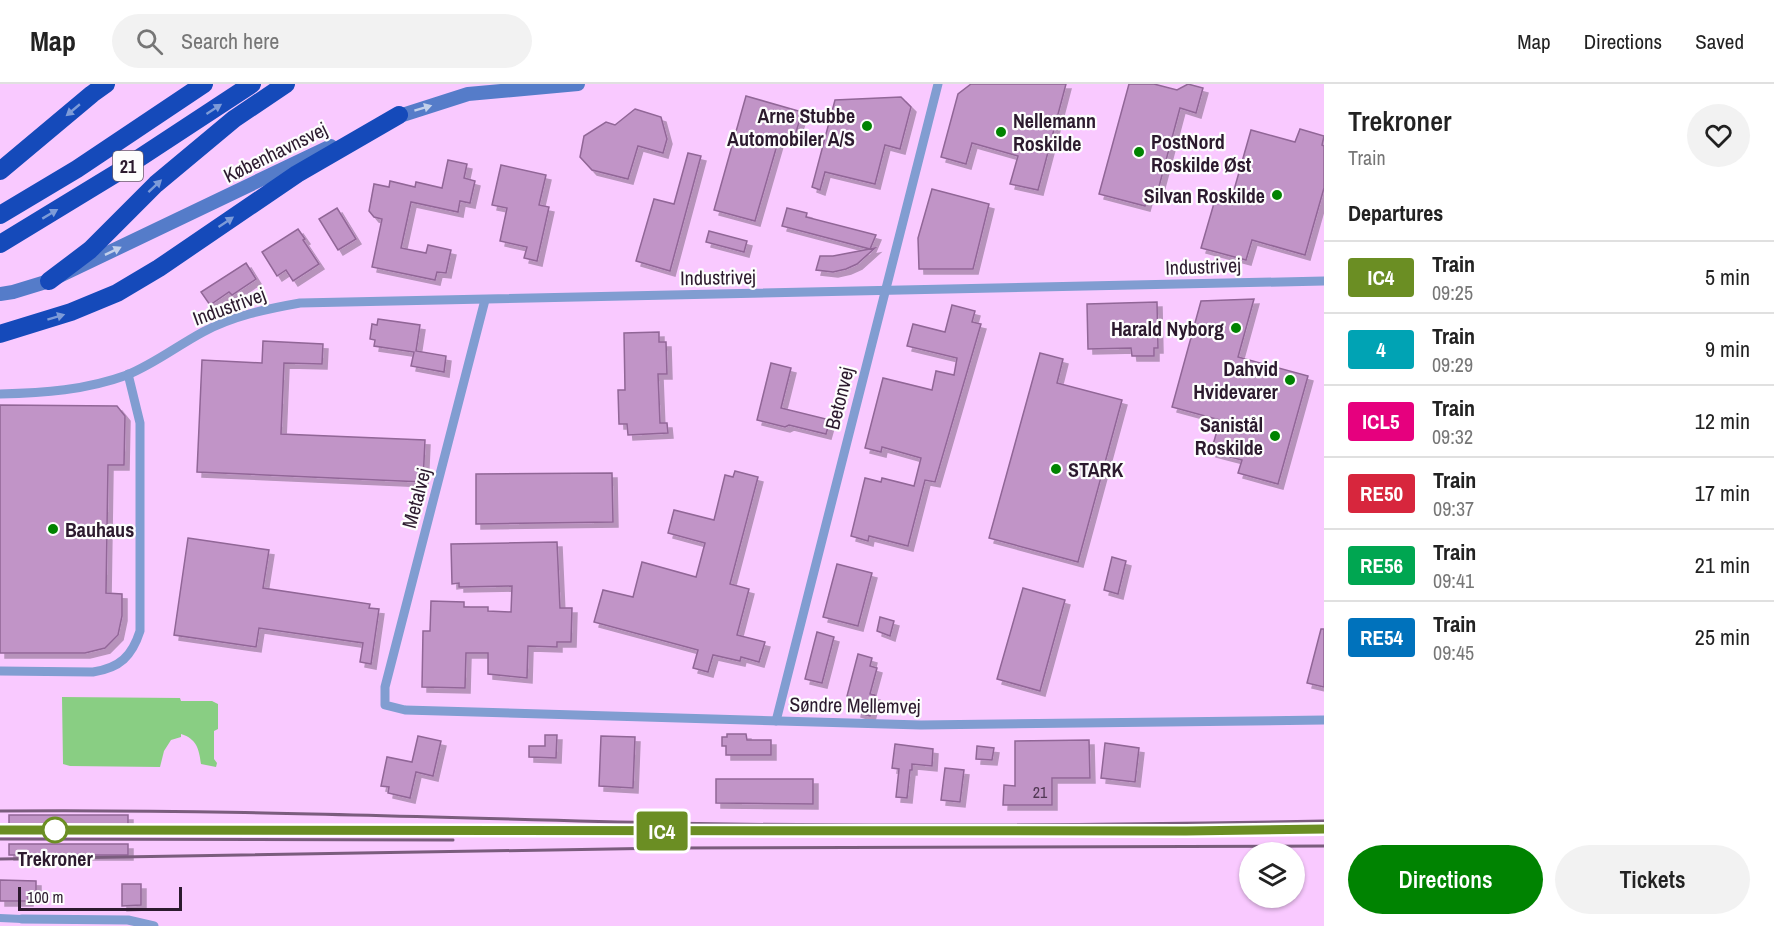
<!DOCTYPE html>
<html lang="en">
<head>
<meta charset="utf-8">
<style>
  :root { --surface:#fff; --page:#f2f2f2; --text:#222; --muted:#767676; --line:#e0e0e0; --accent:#008301 }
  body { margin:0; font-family:"Archivo Narrow",sans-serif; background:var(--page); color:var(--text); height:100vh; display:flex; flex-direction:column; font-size:22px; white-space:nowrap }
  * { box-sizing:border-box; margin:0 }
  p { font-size:20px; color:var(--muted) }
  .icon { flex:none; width:33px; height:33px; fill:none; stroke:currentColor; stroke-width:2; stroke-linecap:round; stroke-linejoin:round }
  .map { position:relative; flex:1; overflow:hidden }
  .drawer { display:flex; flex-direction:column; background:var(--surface); width:450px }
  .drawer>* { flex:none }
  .badge { padding:0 12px; border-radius:4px; font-size:21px; line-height:39px }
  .buttons { position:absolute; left:1239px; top:758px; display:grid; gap:12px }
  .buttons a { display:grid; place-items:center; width:66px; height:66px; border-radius:50%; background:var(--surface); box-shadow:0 2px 4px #0004; font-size:30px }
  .scale { position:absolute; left:18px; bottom:15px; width:164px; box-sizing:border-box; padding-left:6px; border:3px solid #2c1a2e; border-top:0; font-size:16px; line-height:21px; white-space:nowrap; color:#2c1a2e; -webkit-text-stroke:4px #fdfdfd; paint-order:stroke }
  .map>.badge { position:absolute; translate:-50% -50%; box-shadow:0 0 0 3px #fff }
  h2 { padding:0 24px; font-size:22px; line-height:54px }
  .round { display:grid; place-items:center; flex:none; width:63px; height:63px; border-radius:32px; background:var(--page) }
  .overview { display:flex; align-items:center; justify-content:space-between; height:102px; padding:0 24px }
  h1 { font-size:28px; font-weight:600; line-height:45px }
  .primary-button { display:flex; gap:12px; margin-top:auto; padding:12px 24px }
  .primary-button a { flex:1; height:69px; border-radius:36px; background:var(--accent); color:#fff; font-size:24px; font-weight:600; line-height:69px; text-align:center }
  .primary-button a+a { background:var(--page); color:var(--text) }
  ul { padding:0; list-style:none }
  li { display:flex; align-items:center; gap:18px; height:72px; padding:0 24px; border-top:2px solid var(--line) }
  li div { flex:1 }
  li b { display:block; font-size:22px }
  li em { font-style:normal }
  li .badge { min-width:66px; font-weight:700; text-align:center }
  header { display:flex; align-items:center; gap:36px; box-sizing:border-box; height:84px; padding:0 30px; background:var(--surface); border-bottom:2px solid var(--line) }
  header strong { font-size:28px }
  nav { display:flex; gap:33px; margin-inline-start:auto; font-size:21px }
  .search { width:420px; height:54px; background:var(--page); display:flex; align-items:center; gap:15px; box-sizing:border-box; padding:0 21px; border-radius:33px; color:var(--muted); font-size:22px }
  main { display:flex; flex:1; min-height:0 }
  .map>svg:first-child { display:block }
  .water { fill:#89ce83 }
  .building { fill:#c194c7; stroke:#916697; stroke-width:1.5; filter:url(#shadow) }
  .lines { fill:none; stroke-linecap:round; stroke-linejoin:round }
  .pedestrian { stroke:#819dd1; stroke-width:8 }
  .minor { stroke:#819dd1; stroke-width:9 }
  .secondary { stroke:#557cc9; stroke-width:14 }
  .motorway { stroke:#154aba; stroke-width:18 }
  .rail { stroke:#7a5c7d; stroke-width:3 }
  .oneway { fill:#c2d0eb }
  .oneway2 { fill:#7d9bd8 }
  .line-casing { stroke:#fff; stroke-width:14 }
  .line { stroke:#6b8e23; stroke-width:9 }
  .poi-dot { fill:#008301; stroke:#fdfdfd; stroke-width:2 }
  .stop-dot { fill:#fff; stroke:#6b8e23; stroke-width:3 }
  .labels { text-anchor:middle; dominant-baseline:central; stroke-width:4.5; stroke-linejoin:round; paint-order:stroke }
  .number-label { font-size:16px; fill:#513854 }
  .shield { fill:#fdfdfd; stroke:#6b5e6c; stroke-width:1.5 }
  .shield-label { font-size:18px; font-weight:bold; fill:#2c1a2e }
  .poi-label { font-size:20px; font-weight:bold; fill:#2c1a2e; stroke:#fdfdfd; text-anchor:end }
  .street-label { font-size:20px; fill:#2c1a2e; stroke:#fdfdfd }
  .stop-label { font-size:20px; font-weight:bold; fill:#2c1a2e; stroke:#fdfdfd }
</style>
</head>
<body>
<header>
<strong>Map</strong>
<div class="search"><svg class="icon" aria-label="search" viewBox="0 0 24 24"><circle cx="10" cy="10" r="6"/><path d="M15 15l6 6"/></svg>Search here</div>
<nav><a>Map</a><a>Directions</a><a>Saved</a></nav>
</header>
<main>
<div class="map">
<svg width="1324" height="842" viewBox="0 0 1324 842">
  <defs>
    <filter id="shadow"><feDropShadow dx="5" dy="5" stdDeviation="0" flood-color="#0004"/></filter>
  </defs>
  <rect width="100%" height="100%" fill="#f9c9ff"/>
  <path class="water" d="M62,613L180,614L181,617H212L218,620V645L214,647V675L217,679L216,683L201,680C199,665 197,655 181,650V653L171,656L164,667L160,683L70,682L63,680Z"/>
  <g class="building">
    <polygon points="971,0 1066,0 1038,106 1010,100 1018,72 972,59 966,80 941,73 958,10"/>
    <polygon points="1129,0 1154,0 1177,6 1188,0 1203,4 1196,29 1180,24 1157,110 1149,108 1145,122 1099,110"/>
    <polygon points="746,12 802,28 794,55 780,51 755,137 714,126"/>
    <polygon points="901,13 911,23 900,65 885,61 875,100 825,88 820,106 812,103 835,16"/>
    <polygon points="635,25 661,33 667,55 663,69 638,62 628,95 592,86 580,73 584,52 606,38 615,41"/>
    <polygon points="1300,45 1324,52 1322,61 1324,62 1324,104 1305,171 1252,156 1246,176 1201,164 1217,109 1232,113 1251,46 1295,58"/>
    <polygon points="688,69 701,72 670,187 636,177 654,115 674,120"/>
    <polygon points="448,76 467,80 464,94 475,97 470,119 460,117 458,128 411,118 401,164 426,169 428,161 451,166 446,189 437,188 435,196 372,183 382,135 374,133 369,127 374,100 389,103 390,97 415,103 416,98 442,104"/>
    <polygon points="501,81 546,91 539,121 549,123 537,177 524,174 527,163 500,157 507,124 492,121"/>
    <polygon points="932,105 989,120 973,185 919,185 918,154"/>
    <polygon points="337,124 356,155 338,166 319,135"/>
    <polygon points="787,124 807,129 806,133 876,151 870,165 782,142"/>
    <polygon points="298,145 305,155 303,156 319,180 293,197 286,186 277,192 262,168"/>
    <polygon points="709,147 747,157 744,168 706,158"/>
    <polygon points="875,164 857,180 846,185 833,188 816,186 820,172 833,172"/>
    <polygon points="246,179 256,195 232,211 229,208 210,221 201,208"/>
    <polygon points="1254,215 1238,273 1308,292 1278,400 1238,389 1242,376 1211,368 1220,336 1172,323 1201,217"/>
    <polygon points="1157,218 1158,264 1154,264 1154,272 1132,272 1131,264 1088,265 1087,220"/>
    <polygon points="952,221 975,227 972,238 981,240 935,398 925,396 908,462 869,452 868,457 851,452 865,394 881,398 882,394 914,402 921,374 882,363 881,368 865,364 883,294 932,306 936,287 954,291 957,274 907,262 913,240 945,248"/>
    <polygon points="378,235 420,241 416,267 446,272 444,288 411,282 414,268 374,262 375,256 370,255 372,240 377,241"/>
    <polygon points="659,248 659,258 666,258 667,290 658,290 660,339 667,339 668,349 628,351 627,340 619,340 618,306 625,306 624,249"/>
    <polygon points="263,257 323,260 322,280 284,279 281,350 425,356 423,398 197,388 202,276 262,279"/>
    <polygon points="1040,269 1063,275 1057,299 1122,316 1078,478 989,454"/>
    <polygon points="771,279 791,284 781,324 830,336 826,350 789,341 785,343 757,336"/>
    <polygon points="0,321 117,322 125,332 124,381 108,381 106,509 122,510 122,532 118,551 105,564 85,569 0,569"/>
    <polygon points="735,387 758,393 730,500 749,505 737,551 765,558 759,578 741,573 740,577 713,571 708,588 693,584 698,566 594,538 603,506 633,513 642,478 696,493 705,459 668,449 674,426 714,436 725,391 733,393"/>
    <polygon points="612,389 613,438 476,440 476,390"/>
    <polygon points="188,454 269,466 263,504 370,520 369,524 379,525 371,580 360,578 363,559 259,544 256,563 174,551"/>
    <polygon points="557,458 560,524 572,524 571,558 557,558 557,563 528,562 527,594 488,590 488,569 466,569 465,604 422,603 423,547 430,547 431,517 464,518 464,523 488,523 488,527 511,528 512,502 459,503 459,499 452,500 451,460"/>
    <polygon points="1112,473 1126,477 1118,510 1104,506"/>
    <polygon points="837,480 872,489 858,542 823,533"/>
    <polygon points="1023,504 1065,516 1040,607 997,595"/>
    <polygon points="880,533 894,537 890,552 877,547"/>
    <polygon points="1321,545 1324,545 1324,603 1307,599"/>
    <polygon points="817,548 834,553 822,599 805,595"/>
    <polygon points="858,570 872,574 870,582 877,584 870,610 875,611 870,632 856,628 859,616 847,612"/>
    <polygon points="727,650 746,650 747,656 771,656 771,671 726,671 726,662 722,662 722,653 727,653"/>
    <polygon points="545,651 557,651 556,674 529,673 529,662 545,662"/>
    <polygon points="418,652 441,657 433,692 416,688 410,714 388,709 389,703 381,702 387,673 412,678"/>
    <polygon points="601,652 635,653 633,704 599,702"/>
    <polygon points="1089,656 1090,694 1052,694 1052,721 1003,721 1004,701 1015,702 1015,657"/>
    <polygon points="1105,659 1139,664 1135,698 1101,694"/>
    <polygon points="895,660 933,665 932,682 912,680 912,686 910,686 907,714 896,713 899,685 892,684"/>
    <polygon points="977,662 994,664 992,676 976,675"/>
    <polygon points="945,684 964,686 960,718 941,716"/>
    <polygon points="716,695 813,695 813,720 716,719"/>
    <polygon points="9,731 128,731 128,742 9,741"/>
    <rect x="9" y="760" width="119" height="11"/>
    <polygon points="0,796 36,797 36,813 28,812 28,817 0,817"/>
    <polygon points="122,800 141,800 141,821 122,822"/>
  </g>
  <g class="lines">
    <polyline class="pedestrian" points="0,834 22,835"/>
    <g class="minor">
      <polyline points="485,216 385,603 385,621 405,626 921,641 1324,636"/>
      <path d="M0,310C44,309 86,306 127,291C154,280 177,262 203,248C233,232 266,225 300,219L1324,197"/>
      <path d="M0,587L93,588C120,584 132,572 140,547V339L128,290"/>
      <polyline points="776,637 938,0"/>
      <polyline points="22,835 128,836 154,842"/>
    </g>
    <g class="secondary">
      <polyline points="390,35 468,10 578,0"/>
      <polyline points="0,210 13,208 49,197 331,62"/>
    </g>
    <g class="motorway">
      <polyline points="0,87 92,10 106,0"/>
      <polyline points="0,131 77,85 204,0"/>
      <polyline points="0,160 115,90 252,0"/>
      <polyline points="49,197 90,166 156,100 234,35 286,0"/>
      <polyline points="0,250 71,228 117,209 159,184 297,90 399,31"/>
    </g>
    <g class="rail">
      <path d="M0,727C222,725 444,734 665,739C885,743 1105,741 1324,737"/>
      <polyline points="0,746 661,747"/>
      <polyline points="0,755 453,756"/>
      <polyline points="0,775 669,764 1324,762"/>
    </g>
  </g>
  <defs><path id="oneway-solid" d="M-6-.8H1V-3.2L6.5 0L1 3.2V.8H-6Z" transform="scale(1.5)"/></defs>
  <g class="oneway">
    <use href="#oneway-solid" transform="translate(423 24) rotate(-17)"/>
    <use href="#oneway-solid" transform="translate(113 167) rotate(-26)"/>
  </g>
  <g class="oneway2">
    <use href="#oneway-solid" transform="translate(214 25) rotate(-33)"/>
    <use href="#oneway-solid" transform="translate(73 26) rotate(140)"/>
    <use href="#oneway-solid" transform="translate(155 102) rotate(-43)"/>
    <use href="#oneway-solid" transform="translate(50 130) rotate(-31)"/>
    <use href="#oneway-solid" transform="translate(226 138) rotate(-34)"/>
    <use href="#oneway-solid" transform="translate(56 233) rotate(-17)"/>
  </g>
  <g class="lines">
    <defs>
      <polyline id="line" points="0,746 1186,747 1324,745"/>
    </defs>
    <use href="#line" class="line-casing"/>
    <use href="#line" class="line"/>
  </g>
  <g class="poi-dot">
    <circle cx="867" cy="42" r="6"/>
    <circle cx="1001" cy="48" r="6"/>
    <circle cx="1139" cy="68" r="6"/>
    <circle cx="1277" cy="111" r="6"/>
    <circle cx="1236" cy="244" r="6"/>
    <circle cx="1290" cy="296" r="6"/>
    <circle cx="1275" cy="352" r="6"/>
    <circle cx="1056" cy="385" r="6"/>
    <circle cx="53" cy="445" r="6"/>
  </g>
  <circle class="stop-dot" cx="55" cy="746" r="12"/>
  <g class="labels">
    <g class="number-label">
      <text x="1040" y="708">21</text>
    </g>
    <rect class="shield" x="113" y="67" width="30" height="30" rx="4.5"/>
    <g class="shield-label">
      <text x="128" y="82">21</text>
    </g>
    <g class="poi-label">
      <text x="855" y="31">Arne Stubbe<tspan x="855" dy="23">Automobiler A/S</tspan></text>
      <text x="1013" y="36" text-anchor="start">Nellemann<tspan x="1013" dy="23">Roskilde</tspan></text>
      <text x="1151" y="57" text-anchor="start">PostNord<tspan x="1151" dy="23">Roskilde Øst</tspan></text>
      <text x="1265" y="111">Silvan Roskilde</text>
      <text x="1224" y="244">Harald Nyborg</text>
      <text x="1278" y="284">Dahvid<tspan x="1278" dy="23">Hvidevarer</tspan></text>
      <text x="1263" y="340">Sanistål<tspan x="1263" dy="23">Roskilde</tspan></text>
      <text x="1068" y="385" text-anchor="start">STARK</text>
      <text x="65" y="445" text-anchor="start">Bauhaus</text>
    </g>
    <g class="street-label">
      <text transform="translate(275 68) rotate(-26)">Københavnsvej</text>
      <text transform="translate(1203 182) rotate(-2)">Industrivej</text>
      <text transform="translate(718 193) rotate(-1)">Industrivej</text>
      <text transform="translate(229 222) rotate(-20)">Industrivej</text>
      <text transform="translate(839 314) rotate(-76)">Betonvej</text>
      <text transform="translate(416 414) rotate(-75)">Metalvej</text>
      <text transform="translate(855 621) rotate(1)">Søndre Mellemvej</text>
    </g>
    <g class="stop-label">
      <text x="55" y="774">Trekroner</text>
    </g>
  </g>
</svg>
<div class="buttons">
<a><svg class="icon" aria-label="layers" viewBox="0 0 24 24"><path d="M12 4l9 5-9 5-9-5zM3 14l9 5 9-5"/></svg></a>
</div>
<div class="scale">100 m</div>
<b class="badge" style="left:662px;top:747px;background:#6b8e23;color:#fff">IC4</b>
</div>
<section class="drawer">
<div class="overview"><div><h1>Trekroner</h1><p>Train</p></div><a class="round"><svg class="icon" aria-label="heart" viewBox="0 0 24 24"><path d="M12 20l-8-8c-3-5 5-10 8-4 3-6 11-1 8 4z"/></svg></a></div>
<h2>Departures</h2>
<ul>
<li><span class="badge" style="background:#6b8e23;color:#fff">IC4</span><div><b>Train</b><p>09:25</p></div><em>5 min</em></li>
<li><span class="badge" style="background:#00a3b4;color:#fff">4</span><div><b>Train</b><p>09:29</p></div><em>9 min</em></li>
<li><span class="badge" style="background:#e6007e;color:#fff">ICL5</span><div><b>Train</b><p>09:32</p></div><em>12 min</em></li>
<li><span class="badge" style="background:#d7263d;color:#fff">RE50</span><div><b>Train</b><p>09:37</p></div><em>17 min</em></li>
<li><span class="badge" style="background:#00a651;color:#fff">RE56</span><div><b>Train</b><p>09:41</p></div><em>21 min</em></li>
<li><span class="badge" style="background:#0072bc;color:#fff">RE54</span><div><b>Train</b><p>09:45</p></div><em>25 min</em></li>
</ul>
<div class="primary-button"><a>Directions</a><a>Tickets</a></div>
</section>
</main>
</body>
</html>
